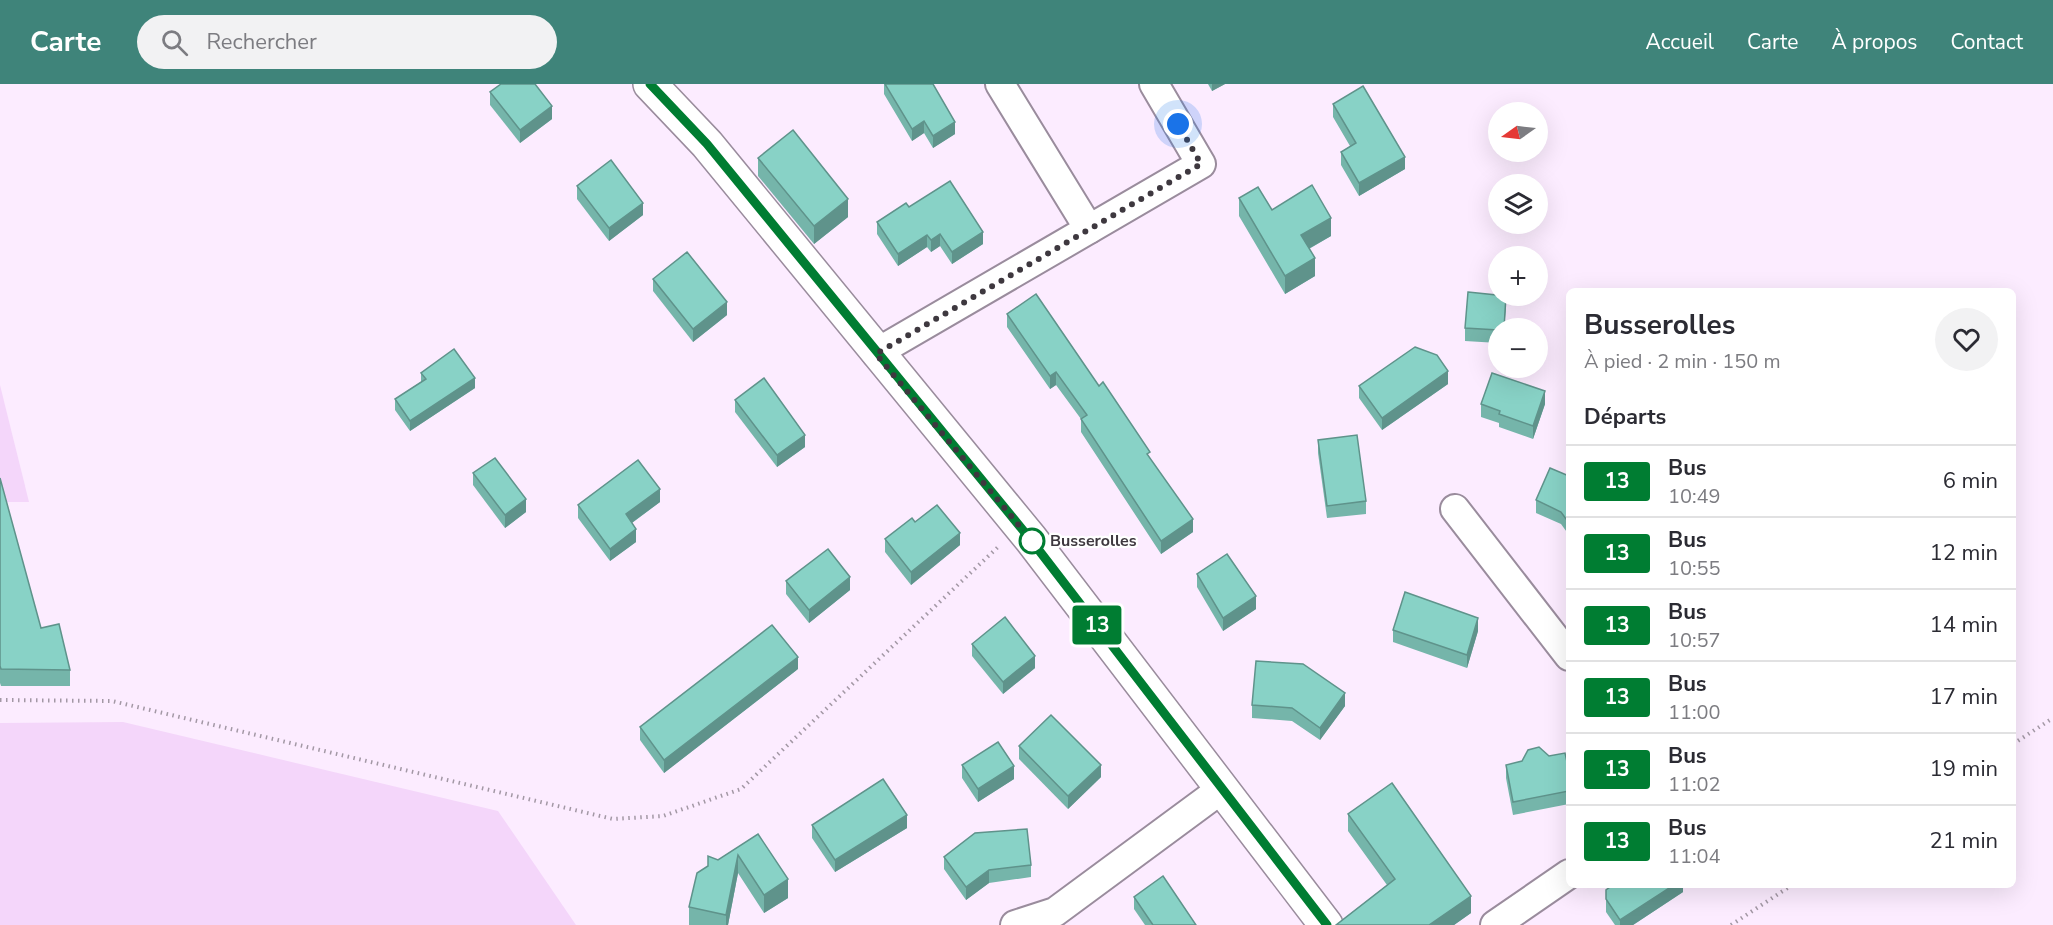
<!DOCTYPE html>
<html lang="fr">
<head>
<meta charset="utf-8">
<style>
  :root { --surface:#fff; --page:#f2f2f3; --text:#2b2b33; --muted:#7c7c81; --line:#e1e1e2; --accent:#3f847a }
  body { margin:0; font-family:"Nunito Sans",sans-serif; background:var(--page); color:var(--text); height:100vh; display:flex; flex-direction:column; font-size:22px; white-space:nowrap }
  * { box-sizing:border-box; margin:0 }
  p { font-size:20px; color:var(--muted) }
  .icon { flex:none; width:33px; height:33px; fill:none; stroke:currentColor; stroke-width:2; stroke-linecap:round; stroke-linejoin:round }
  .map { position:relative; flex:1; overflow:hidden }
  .side { position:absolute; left:1566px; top:204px; width:450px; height:600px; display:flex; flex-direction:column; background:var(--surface); border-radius:9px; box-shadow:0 6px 24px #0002 }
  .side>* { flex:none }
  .badge { padding:0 12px; border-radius:4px; font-size:21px; line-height:39px }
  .needle { width:39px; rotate:256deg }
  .fabs { position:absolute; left:1488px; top:18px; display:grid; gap:12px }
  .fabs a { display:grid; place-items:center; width:60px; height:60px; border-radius:50%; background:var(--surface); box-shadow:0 6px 24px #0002; font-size:30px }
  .you { position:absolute; width:30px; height:30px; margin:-15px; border:4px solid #fff; border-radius:50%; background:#1a73e8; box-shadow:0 0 0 9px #1a73e833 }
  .map>.badge { position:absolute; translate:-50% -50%; box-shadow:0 0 0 3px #fff }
  h2 { padding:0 18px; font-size:22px; line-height:54px }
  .round { display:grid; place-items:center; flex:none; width:63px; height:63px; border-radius:32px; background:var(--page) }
  .summary { display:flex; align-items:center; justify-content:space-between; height:102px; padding:0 18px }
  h1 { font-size:28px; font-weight:700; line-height:45px }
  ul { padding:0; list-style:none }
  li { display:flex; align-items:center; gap:18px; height:72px; padding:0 18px; border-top:2px solid var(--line) }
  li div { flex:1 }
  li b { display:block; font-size:22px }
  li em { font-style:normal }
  li .badge { min-width:66px; font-weight:700; text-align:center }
  header { display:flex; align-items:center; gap:36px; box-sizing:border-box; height:84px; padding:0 30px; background:var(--accent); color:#fff }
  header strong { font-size:28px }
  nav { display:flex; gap:33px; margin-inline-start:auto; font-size:21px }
  .search { width:420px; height:54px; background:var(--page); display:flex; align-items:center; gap:15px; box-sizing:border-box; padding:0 21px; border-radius:33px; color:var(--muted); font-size:22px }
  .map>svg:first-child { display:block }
  .green { fill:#f4d6fa }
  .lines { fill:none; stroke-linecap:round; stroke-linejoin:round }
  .street-casing { stroke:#9a8c9d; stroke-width:32 }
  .secondary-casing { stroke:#9a8c9d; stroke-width:36 }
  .path { stroke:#a398a5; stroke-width:4; stroke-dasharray:1.5 4.5; stroke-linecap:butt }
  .street { stroke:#fff; stroke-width:28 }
  .secondary { stroke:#fff; stroke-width:33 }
  .wall { fill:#75b5aa }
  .shaded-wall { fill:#5f938b }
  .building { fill:#88d2c6; stroke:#5f938b; stroke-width:1.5 }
  .line-casing { stroke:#fff; stroke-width:14 }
  .line { stroke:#007d32; stroke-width:9 }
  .walk { stroke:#3e383f; stroke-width:6; stroke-dasharray:0 10.8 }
  .stop-dot { fill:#fff; stroke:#007d32; stroke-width:3 }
  .labels { text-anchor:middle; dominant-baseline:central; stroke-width:4.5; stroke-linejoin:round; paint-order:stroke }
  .stop-label { font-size:16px; font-weight:bold; fill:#3e383f; stroke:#fff; text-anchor:start }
</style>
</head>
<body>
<header>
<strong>Carte</strong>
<div class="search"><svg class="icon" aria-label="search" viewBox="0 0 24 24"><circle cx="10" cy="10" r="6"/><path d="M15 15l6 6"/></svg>Rechercher</div>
<nav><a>Accueil</a><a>Carte</a><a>À propos</a><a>Contact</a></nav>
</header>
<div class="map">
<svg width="2053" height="841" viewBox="0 0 2053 841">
  <rect width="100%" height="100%" fill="#fcecff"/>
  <g class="green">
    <polygon points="0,301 29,418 0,418"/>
    <polygon points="123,638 498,727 576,841 0,841 0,639"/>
  </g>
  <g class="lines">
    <defs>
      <g id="street">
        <polyline points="1000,0 1089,145"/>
        <polyline points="876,269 1201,80 1154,0"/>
        <polyline points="1455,425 1569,572"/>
        <polyline points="1015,841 1055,828 1223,704"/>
        <polyline points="1495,841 1569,790"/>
      </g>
      <polyline id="secondary" points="650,0 707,60 1031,455 1326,841"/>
    </defs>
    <use href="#street" class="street-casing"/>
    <use href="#secondary" class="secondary-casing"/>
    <g class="path">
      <polyline points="0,616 112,617 613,735 663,732 741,705 998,463"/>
      <polyline points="2013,660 2053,634"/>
      <polyline points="1731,841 1792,801"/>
    </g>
    <use href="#street" class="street"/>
    <use href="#secondary" class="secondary"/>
  </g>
  <g class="wall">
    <polygon points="884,0 933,0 955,50 933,64 924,49 912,57 884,10"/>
    <polygon points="1208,0 1225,0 1212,7"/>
    <polygon points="490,8 552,35 520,59 490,21"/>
    <polygon points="1333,20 1405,85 1359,112 1341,81 1341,68 1350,62 1333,33"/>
    <polygon points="758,74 848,133 814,160 758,92"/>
    <polygon points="577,102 643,131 609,157 577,115"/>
    <polygon points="1239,114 1272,126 1331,152 1309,165 1315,192 1285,210 1239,132"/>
    <polygon points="909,123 983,160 952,180 940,162 931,168 927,163 898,182 877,150 877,138"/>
    <polygon points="653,195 727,231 693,258 653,207"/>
    <polygon points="1506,224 1504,244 1498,244 1498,259 1465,257 1465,244"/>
    <polygon points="1007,230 1099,302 1150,375 1193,448 1161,470 1081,348 1081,335 1056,301 1050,305 1007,243"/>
    <polygon points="421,289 475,304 410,347 395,326 395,315 421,298"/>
    <polygon points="1448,300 1382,346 1359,314 1359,302"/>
    <polygon points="735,316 805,363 777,383 735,328"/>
    <polygon points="1481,320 1545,320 1533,355 1499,343 1499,339 1481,333"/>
    <polygon points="1318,356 1366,417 1366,430 1327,434 1318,369"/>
    <polygon points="473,389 526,428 505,444 473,401"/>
    <polygon points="1569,392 1569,451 1561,440 1536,429 1536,416"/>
    <polygon points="0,394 41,544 70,586 70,602 1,602 0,599"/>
    <polygon points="660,418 632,439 636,458 610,477 578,434 578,421"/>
    <polygon points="915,438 960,461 911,501 885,468 885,455"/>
    <polygon points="1197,490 1256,525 1223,547 1197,503"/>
    <polygon points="786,497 850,506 809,539 786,510"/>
    <polygon points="1393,546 1478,547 1467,584 1393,558"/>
    <polygon points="972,560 1035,584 1003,610 972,572"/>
    <polygon points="798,585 664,689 640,656 640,643"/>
    <polygon points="1252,621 1345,622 1320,656 1292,637 1252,634"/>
    <polygon points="1019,662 1101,693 1068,725 1019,675"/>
    <polygon points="1549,672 1569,687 1569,720 1513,731 1506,694 1506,681"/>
    <polygon points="962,681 1014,695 978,718 962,694"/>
    <polygon points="1348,730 1471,829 1454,841 1336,841 1387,801 1348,747"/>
    <polygon points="812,741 907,744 835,788 812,754"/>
    <polygon points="758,750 788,814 764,829 738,789 728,841 689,841 689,823 718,776"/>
    <polygon points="944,773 1031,781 1031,793 989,799 966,816 944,785"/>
    <polygon points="1683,801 1683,808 1633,841 1615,841 1606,828 1606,806"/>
    <polygon points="1134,813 1196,841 1145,841 1134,825"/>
  </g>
  <g class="shaded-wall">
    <polygon points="1212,0 1225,0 1212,7"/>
    <polygon points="552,22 552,35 520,59 520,46"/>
    <polygon points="924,37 924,49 912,57 912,45"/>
    <polygon points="955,38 955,50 933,64 933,52"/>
    <polygon points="1405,73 1405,85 1359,112 1359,99"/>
    <polygon points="848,115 848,133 814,160 814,142"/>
    <polygon points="643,119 643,131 609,157 609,144"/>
    <polygon points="1331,134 1331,152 1301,169 1301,151"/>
    <polygon points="983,148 983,160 952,180 952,168"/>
    <polygon points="940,150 940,162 931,168 931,156"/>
    <polygon points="927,151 927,163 898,182 898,170"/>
    <polygon points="1315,174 1315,192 1285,210 1285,192"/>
    <polygon points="727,218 727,231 693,258 693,245"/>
    <polygon points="1448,287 1448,300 1382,346 1382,334"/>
    <polygon points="1056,288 1056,301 1050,305 1050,292"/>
    <polygon points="475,294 475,304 410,347 410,337"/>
    <polygon points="1545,307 1545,320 1533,355 1533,342"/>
    <polygon points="805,351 805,363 777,383 777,371"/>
    <polygon points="660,405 660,418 626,443 626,430"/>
    <polygon points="526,415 526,428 505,444 505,431"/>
    <polygon points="1193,435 1193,448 1161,470 1161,457"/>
    <polygon points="636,445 636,458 610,477 610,465"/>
    <polygon points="960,449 960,461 911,501 911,488"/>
    <polygon points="850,493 850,506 809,539 809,526"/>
    <polygon points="1256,512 1256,525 1223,547 1223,534"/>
    <polygon points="1478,534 1478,547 1467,584 1467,571"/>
    <polygon points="1035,572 1035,584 1003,610 1003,598"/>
    <polygon points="798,573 798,585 664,689 664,676"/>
    <polygon points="1345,609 1345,622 1320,656 1320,644"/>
    <polygon points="1101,681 1101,693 1068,725 1068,712"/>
    <polygon points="1014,682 1014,695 978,718 978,705"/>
    <polygon points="907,731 907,744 835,788 835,776"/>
    <polygon points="738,771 738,789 728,841 726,841 726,831"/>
    <polygon points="989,786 989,799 966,816 966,803"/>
    <polygon points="788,795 788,814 764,829 764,811"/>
    <polygon points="1674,801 1683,801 1683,808 1633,841 1620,841 1620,836"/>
    <polygon points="1471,812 1471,829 1454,841 1429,841"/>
  </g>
  <g class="building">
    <polygon points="501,0 535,0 552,22 520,46 490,8"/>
    <polygon points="885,0 933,0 955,38 933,52 924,37 912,45"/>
    <polygon points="1363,2 1405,73 1359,99 1341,68 1356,59 1333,20"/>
    <polygon points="793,46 848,115 814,142 758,74"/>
    <polygon points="611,76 643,119 609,144 577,102"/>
    <polygon points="950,97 983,148 952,168 940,150 931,156 927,151 898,170 877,138 906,119 909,123"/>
    <polygon points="1312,101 1331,134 1301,151 1315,174 1285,192 1239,114 1258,103 1272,126"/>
    <polygon points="687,168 727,218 693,245 653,195"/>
    <polygon points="1468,208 1506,212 1504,244 1498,244 1498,246 1465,244"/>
    <polygon points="1036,210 1099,302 1103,298 1150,368 1147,370 1193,435 1161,457 1081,335 1087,331 1056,288 1050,292 1007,230"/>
    <polygon points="1415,263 1437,271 1448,287 1382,334 1359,302"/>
    <polygon points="454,265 475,294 410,337 395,315 426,295 421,289"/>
    <polygon points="1492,289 1545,307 1533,342 1499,330 1500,327 1481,320"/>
    <polygon points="764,294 805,351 777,371 735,316"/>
    <polygon points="1357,351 1366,417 1327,422 1318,356"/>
    <polygon points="495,374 526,415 505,431 473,389"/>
    <polygon points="638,376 660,405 626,430 636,445 610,465 578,421"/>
    <polygon points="1550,384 1569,392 1569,439 1561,428 1536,416"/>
    <polygon points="0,394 41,544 59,540 70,586 1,585 0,582"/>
    <polygon points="937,421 960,449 911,488 885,455 912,434 915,438"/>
    <polygon points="828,465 850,493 809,526 786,497"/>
    <polygon points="1227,470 1256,512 1223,534 1197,490"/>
    <polygon points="1405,508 1478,534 1467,571 1393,546"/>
    <polygon points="1005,533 1035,572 1003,598 972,560"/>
    <polygon points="772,541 798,573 664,676 640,643"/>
    <polygon points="1256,577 1303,580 1345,609 1320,644 1292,624 1252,621"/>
    <polygon points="1051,631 1101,681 1068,712 1019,662"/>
    <polygon points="998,658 1014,682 978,705 962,681"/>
    <polygon points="1539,663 1549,672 1565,669 1569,687 1569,707 1513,718 1506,681 1522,677 1528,666"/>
    <polygon points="883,695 907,731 835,776 812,741"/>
    <polygon points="1392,699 1471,812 1429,841 1336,841 1395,795 1348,730"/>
    <polygon points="1027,745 1031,781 989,786 966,803 944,773 975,749"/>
    <polygon points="758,750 788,795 764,811 738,771 726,831 689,823 697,789 708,782 708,772 718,776"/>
    <polygon points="1163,792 1196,841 1153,841 1134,813"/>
    <polygon points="1613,801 1674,801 1620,836 1606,815 1606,806"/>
  </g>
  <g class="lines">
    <defs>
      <polyline id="line" points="650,0 707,60 1031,456 1327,841"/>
    </defs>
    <use href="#line" class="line-casing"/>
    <use href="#line" class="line"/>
    <polyline class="walk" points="1032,457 876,270 1201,80 1178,40"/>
  </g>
  <circle class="stop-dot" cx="1032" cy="457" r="12"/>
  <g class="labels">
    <g class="stop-label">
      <text x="1050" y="457">Busserolles</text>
    </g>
  </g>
</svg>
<div class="fabs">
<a><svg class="needle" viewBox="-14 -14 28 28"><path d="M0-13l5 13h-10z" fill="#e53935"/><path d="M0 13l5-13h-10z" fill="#7c7c81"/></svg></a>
<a><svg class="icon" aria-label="layers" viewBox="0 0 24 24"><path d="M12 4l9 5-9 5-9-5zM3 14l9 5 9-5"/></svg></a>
<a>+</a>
<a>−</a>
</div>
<div class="you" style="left:1178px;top:40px"></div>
<b class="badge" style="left:1097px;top:541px;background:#007d32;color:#fff">13</b>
<section class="side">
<div class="summary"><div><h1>Busserolles</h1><p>À pied · 2 min · 150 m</p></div><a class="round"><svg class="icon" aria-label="heart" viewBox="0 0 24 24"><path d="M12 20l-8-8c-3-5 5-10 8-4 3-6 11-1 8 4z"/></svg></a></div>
<h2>Départs</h2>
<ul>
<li><span class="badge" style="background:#007d32;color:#fff">13</span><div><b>Bus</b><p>10:49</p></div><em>6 min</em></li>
<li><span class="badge" style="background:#007d32;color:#fff">13</span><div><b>Bus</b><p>10:55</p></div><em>12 min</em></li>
<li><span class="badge" style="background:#007d32;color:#fff">13</span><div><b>Bus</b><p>10:57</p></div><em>14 min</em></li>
<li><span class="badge" style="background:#007d32;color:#fff">13</span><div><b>Bus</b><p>11:00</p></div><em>17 min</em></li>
<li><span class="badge" style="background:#007d32;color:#fff">13</span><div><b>Bus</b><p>11:02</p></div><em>19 min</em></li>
<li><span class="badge" style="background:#007d32;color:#fff">13</span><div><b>Bus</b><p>11:04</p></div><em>21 min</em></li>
</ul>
</section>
</div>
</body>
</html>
